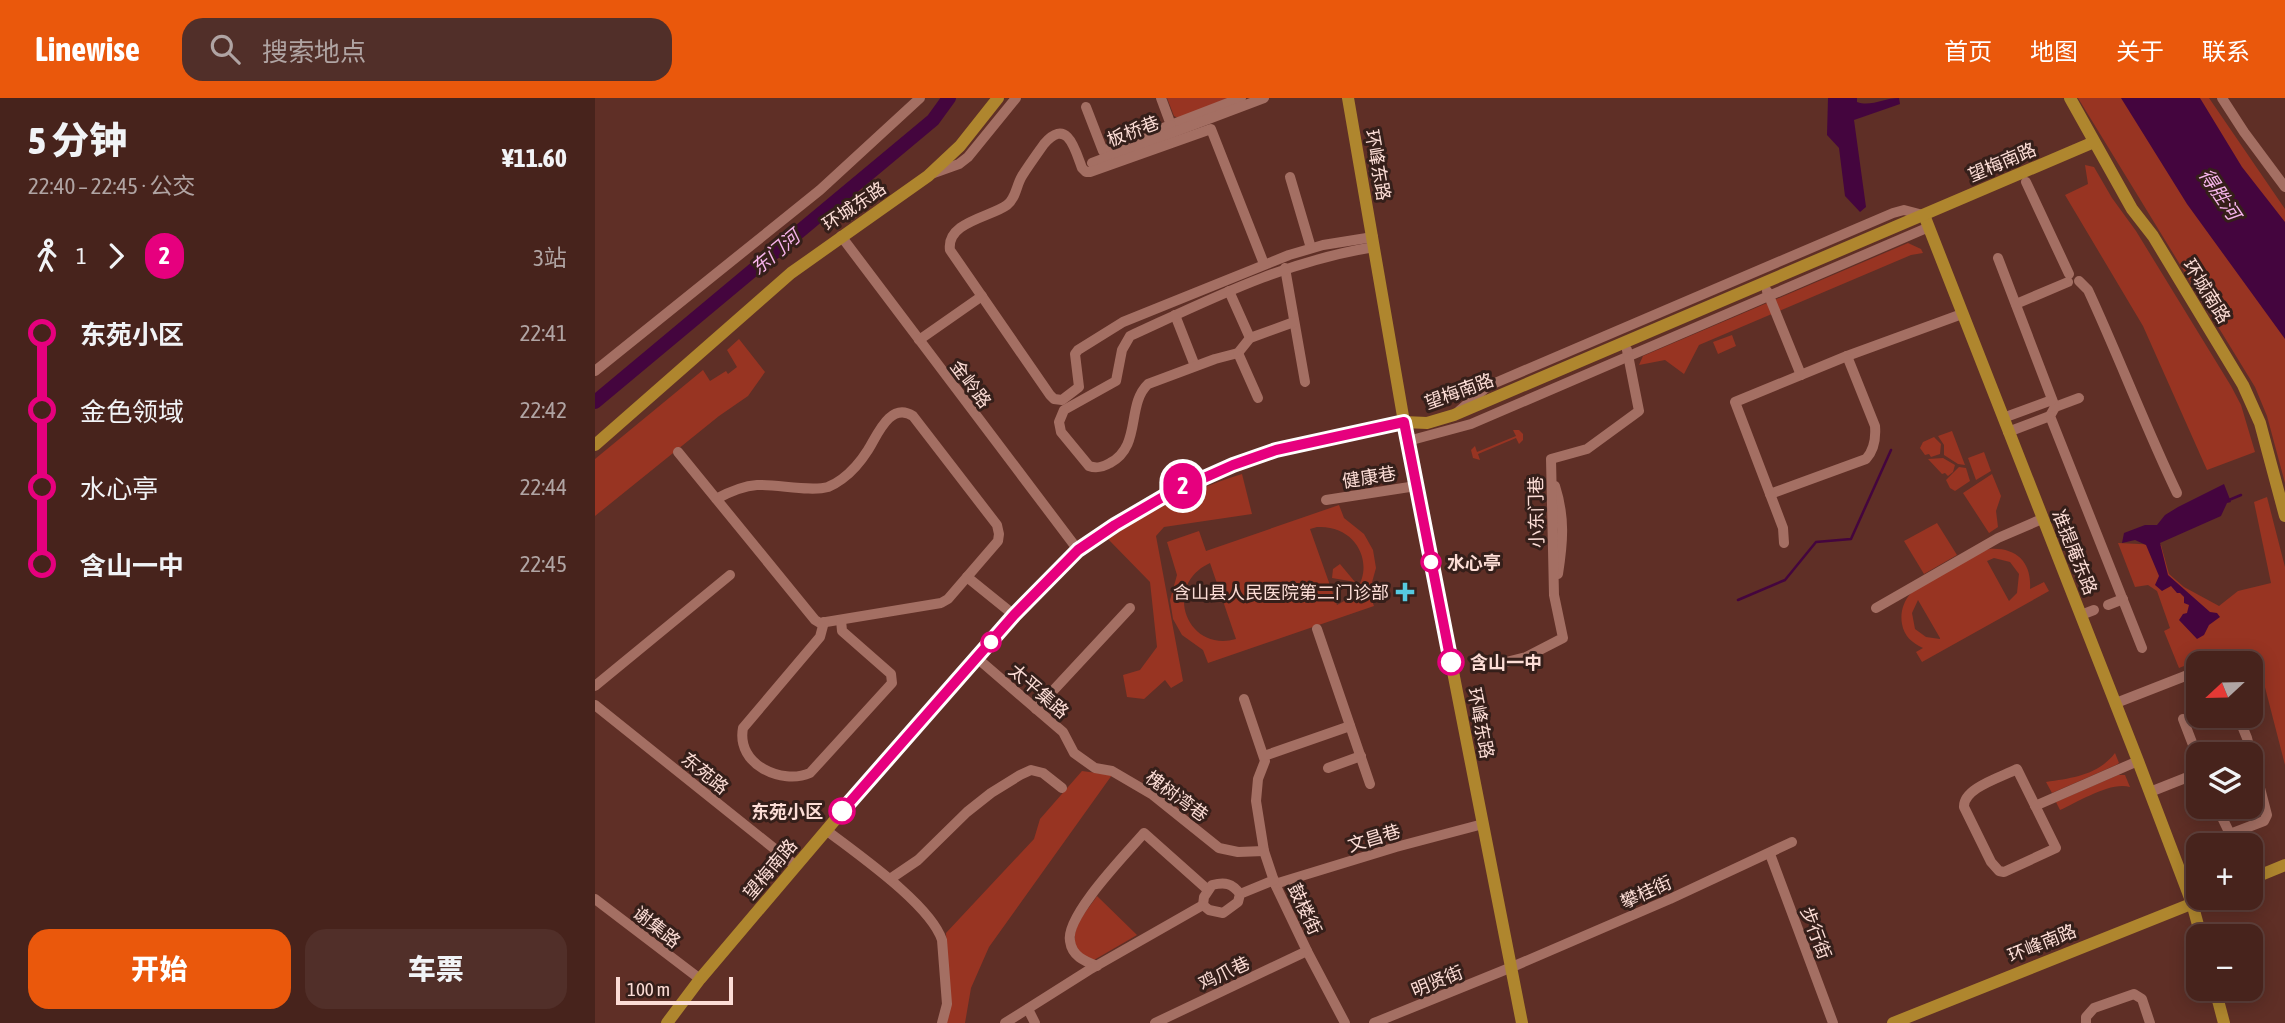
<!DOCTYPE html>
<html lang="zh">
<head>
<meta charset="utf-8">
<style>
  :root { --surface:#47231c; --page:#512f29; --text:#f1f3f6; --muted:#b0a4a3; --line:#5f403b; --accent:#ea580c }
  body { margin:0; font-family:"Asap Condensed","Noto Sans SC",sans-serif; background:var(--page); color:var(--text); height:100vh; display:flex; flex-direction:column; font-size:26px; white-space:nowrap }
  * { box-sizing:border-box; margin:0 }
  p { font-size:23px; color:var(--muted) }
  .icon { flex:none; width:38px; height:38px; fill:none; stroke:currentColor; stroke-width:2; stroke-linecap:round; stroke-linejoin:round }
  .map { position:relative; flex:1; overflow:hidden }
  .details { display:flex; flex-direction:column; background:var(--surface); width:595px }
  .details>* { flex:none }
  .badge { padding:0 14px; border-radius:23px; font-size:24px; line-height:46px }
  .needle { width:46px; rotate:248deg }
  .tools { position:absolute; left:1591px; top:553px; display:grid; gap:14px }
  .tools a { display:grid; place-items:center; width:77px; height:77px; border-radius:14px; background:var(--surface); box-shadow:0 4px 18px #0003,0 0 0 2px var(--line); font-size:35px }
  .scale { position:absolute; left:21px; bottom:18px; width:117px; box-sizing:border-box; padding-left:7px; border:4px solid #fcddd6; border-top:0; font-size:19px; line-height:24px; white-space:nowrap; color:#fcddd6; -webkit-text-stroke:5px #351f1a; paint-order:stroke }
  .map>.badge { position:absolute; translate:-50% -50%; box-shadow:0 0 0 4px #fff }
  .legs { display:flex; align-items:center; gap:10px; height:77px; padding:0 28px; font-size:23px }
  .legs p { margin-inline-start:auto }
  .summary { display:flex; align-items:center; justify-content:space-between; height:119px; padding:0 28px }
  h1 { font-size:38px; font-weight:800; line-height:52px }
  .action { display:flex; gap:14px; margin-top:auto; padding:14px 28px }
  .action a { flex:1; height:80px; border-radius:21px; background:var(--accent); color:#fff; font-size:28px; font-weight:800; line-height:80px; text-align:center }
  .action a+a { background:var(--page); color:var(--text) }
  ul { padding:0 28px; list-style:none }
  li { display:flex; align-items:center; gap:24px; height:77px; font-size:26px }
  li i { display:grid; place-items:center; width:10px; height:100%; margin:0 9px; background:currentColor }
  li i::after { content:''; width:18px; height:18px; margin:-9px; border:5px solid; border-radius:50%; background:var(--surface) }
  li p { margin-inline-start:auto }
  li:first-child i { background:linear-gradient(#0000 50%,currentColor 0) }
  li:last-child i { background:linear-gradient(currentColor 50%,#0000 0) }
  header { display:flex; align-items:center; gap:42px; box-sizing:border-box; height:98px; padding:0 35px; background:var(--accent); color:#fff }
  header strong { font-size:33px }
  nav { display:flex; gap:38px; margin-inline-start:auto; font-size:24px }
  .search { width:490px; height:63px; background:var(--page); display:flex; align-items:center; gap:18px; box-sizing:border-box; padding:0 24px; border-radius:21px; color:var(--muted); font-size:26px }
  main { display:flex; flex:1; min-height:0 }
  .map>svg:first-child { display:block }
  .green { fill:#983422; fill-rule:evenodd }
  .water { fill:#44053e }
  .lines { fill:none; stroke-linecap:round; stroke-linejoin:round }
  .stream { stroke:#44053e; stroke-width:2.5 }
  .river { stroke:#44053e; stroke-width:14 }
  .minor { stroke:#a46f63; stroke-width:10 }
  .major { stroke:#af862e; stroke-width:12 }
  .line-1-casing { stroke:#fff; stroke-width:16 }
  .line-1 { stroke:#e6007e; stroke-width:10 }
  .stop-1-dot { fill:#fff; stroke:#e6007e; stroke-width:3.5 }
  .poi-dot { fill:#56c9e0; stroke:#351f1a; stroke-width:2.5 }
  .labels { text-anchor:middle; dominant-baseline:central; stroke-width:6; stroke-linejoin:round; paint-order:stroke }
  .street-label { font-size:18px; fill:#fcddd6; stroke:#351f1a }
  .stop-label { font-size:18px; font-weight:bold; fill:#fcddd6; stroke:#351f1a; text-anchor:start }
  .poi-label { font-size:18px; fill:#fcddd6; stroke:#351f1a; text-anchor:end }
  .water-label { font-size:19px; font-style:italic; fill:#f6b4eb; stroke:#351f1a }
</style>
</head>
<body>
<header>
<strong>Linewise</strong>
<div class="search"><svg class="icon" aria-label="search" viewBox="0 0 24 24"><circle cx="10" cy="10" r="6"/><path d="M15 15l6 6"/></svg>搜索地点</div>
<nav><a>首页</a><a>地图</a><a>关于</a><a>联系</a></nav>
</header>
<main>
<section class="details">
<div class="summary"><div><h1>5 分钟</h1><p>22:40 – 22:45 · 公交</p></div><b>¥11.60</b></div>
<div class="legs"><svg class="icon" aria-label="walk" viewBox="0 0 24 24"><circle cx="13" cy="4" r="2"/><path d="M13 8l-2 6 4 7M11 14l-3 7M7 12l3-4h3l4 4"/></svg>1<svg class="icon" aria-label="forward" viewBox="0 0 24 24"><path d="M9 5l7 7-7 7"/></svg><b class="badge" style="background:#e6007e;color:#fff">2</b><p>3站</p></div>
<ul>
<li><i style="color:#e6007e"></i><b>东苑小区</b><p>22:41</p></li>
<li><i style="color:#e6007e"></i><span>金色领域</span><p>22:42</p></li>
<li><i style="color:#e6007e"></i><span>水心亭</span><p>22:44</p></li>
<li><i style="color:#e6007e"></i><b>含山一中</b><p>22:45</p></li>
</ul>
<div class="action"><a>开始</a><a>车票</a></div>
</section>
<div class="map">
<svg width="1690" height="925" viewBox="0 0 1690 925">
  <rect width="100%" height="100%" fill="#5f2f26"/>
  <g class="green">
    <polygon points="572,0 638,0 583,20 579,18"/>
    <polygon points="1483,0 1614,0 1690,111 1690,385 1672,318 1660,289"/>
    <polygon points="1490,67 1499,69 1517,100 1541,133 1636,288 1646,307 1660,354 1612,372 1548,228 1470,97 1493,86"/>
    <polygon points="1313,145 1326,151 1328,155 1316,157 1104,247 1089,276 1070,262 1044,267 1048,258"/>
    <polygon points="1137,237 1141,248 1123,256 1118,244"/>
    <polygon points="144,241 170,274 153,298 124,318 0,418 0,361 108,272 115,283 131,273 133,276 142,269 132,252"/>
    <polygon points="918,332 924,332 928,336 928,342 924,346 921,340 883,356 885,362 878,360 876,352 880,348 882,354 921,338"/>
    <polygon points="1357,333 1370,367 1363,366 1349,357 1349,347 1343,338"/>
    <polygon points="1339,339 1346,346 1345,356 1336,359 1334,356 1330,357 1325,350 1328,344"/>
    <polygon points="1389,354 1396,373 1381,382 1373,360"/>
    <polygon points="1348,360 1360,367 1358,374 1353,378 1350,375 1347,376 1333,361"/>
    <polygon points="1364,369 1371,370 1375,383 1360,393 1355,390 1351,382"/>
    <path d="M647,376L657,416L569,429L561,438L588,583L576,590L570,582L549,601L532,599L528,577L545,572L562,549L555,484L513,441C557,412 596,392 647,376Z"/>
    <polygon points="1397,376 1406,398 1401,413 1403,429 1394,435 1368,395"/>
    <polygon points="1672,399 1690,469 1690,667 1664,566 1656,569 1656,565 1626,565 1620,561 1612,559 1584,570 1569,533 1575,530 1562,493 1553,487 1540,489 1523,445 1566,447 1574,476 1589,489 1624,508 1643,493 1676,485 1659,404"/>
    <path d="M744,407L749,420L769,436L778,452L781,470L774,495L779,508L613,565L608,552L587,537L578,521L575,502L582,477L572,444L604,433L611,453ZM722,429C771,426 787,487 742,507L715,431ZM615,465L641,541C591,555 567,487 615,465Z"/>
    <polygon points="1342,425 1362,457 1329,476 1309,443"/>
    <path d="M1394,451C1421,449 1437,464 1435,491L1449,484L1454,493L1327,564L1321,554L1328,550C1317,545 1309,538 1307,526C1305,515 1308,504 1316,495C1325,485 1380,456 1394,451ZM1399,460L1415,464L1424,476L1422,495L1414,503L1392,463ZM1323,502L1345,540V541L1331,539L1320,531L1317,515Z"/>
    <polygon points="745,466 760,484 737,480 738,471"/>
    <path d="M1520,655L1524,665L1521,667L1457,695L1451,684C1478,680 1503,677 1520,655Z"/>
    <polygon points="487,673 517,677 394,849 376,890 370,925 351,925 354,907 351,835 439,741 445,721"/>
    <path d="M1523,677H1530L1535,689C1516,683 1483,704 1465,712L1461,704Z"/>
    <path d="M502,798L542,837L499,862L485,856C470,834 490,816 502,798Z"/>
  </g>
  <g class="water">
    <path d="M1233,0H1262V4C1276,9 1289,0 1304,0L1305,6L1259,22L1271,109L1265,114L1250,98L1244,50L1232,37Z"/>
    <polygon points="1526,0 1605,0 1647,69 1690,124 1690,241 1592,106"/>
    <polygon points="1629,386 1636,404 1632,405 1626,418 1565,445 1573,477 1615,514 1622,515 1625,519 1614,527 1609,537 1602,541 1584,522 1588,516 1592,515 1594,507 1589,505 1589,499 1585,495 1582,495 1576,488 1567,493 1560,487 1564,478 1551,447 1540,442 1527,445 1529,435 1550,427 1562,427 1570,417 1583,409"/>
  </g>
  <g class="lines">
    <g class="stream">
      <polyline points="1634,402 1646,397"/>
      <polyline points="1143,502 1190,482 1221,444 1256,441 1296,352"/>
    </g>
    <polyline class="river" points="0,304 338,22 354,0"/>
    <g class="minor">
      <polyline points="566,0 576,27 646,0"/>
      <polyline points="1627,0 1649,34 1690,89"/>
      <polyline points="491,9 508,53 576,27"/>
      <polyline points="497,65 669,0"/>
      <polyline points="336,76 364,66 373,59 421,0"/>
      <polyline points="695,79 716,150"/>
      <polyline points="1431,84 1474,176"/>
      <polyline points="246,138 483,452"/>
      <polyline points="1403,160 1460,309 1455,318 1547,550"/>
      <path d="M669,166L616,31L495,74H491L487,70C480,51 472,19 449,46C442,56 434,67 427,78C421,88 421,100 412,107C396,119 351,124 355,152L455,297L459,301L467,302L484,289L480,256L483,252L528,224L694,157L728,147L778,139"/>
      <polyline points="690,170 710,284"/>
      <path d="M1484,183L1493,192C1524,259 1550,328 1582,395"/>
      <polyline points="634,193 655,240"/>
      <polyline points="1172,193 1206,277"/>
      <polyline points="1421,206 1473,184"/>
      <polyline points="580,217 600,268"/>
      <path d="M699,224L655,240L643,255L620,261L553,286C531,307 547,348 515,365C508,369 502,371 494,368L466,334L464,324L469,312L521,283L527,252L535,238C618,200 688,164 779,149"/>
      <polyline points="324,242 387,198"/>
      <polyline points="643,255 663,300"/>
      <polyline points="0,273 225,92 325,0"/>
      <polyline points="1460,309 1484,300"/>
      <polyline points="864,313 893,288 1298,115 1309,112 1328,117"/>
      <polyline points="1408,320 1457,302"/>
      <polyline points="1413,334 1455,318"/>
      <polyline points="813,343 876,326 1334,129"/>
      <path d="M83,354L220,522L225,525L346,505L353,501L403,443L404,436L402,427L318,318C295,303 282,338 273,352C266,363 258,373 247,381C243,384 238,387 233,389C215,394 182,386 162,387C147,388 134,394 121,401"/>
      <path d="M960,388C970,419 968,444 963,476"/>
      <path d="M1175,396L1271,361C1279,352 1281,340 1280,328L1252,258"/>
      <polyline points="731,402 821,388"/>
      <polyline points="1189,445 1188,430 1140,304 1252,258 1367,216"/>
      <polyline points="372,479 419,517"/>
      <polyline points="1513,507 1528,501"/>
      <polyline points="1281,510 1403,440 1447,421"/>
      <polyline points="1486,517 1499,512"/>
      <path d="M229,524L225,539L148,630C141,667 187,687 215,675L297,585L296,576L247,533L246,522"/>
      <polyline points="722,531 775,686"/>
      <polyline points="382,560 468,634 479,655 500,670 517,673 558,697 624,750 643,754 669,753"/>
      <polyline points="895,568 931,559 968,540 959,497 956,361 992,351 1044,313 1032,252"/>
      <polyline points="0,588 135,477"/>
      <polyline points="649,601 670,663 663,681 661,703 669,753 680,786 712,853 750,925"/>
      <polyline points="1521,605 1603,573"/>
      <polyline points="0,607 201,768"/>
      <polyline points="441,611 535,510"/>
      <polyline points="1588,621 1603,660"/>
      <polyline points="669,658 755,628"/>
      <polyline points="733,670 766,658"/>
      <path d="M1422,671L1461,750L1409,774L1404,773L1396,764L1369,709C1368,690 1407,679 1422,671Z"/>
      <polyline points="1555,694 1603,675"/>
      <polyline points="1440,708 1543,663"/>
      <polyline points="1622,709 1635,736 1669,723 1672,717 1652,640 1643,618"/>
      <path d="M231,732C262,756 335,806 347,842L352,906L347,925"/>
      <polyline points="1175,756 1238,925"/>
      <polyline points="295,781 323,762 372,714 396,695 425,677 436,672 448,675 467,690"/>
      <polyline points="680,786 801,749 888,726"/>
      <path d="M645,796L643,804L628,815L614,812L608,807L609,799L617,787C630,784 637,785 645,796L679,782"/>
      <polyline points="0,801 105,881"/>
      <path d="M502,868C489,863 477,858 475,843C470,818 532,755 549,735L613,792"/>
      <polyline points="433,911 440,925"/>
      <polyline points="410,925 494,872 608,807"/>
      <polyline points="560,925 712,853"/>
      <polyline points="779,925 917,869 1075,801 1197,744"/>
      <polyline points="1491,925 1491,919 1499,910 1539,896 1547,901 1555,925"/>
    </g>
    <g class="major">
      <polyline points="753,0 809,324 927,925"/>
      <polyline points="1475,0 1537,111 1558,138 1648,287 1665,325 1690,418"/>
      <polyline points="1329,117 1543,663 1597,805 1606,838"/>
      <polyline points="0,347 196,175 333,78 365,48 403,0"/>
      <polyline points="1656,781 1690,767"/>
      <polyline points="1620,891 1629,925"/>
      <polyline points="72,925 105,881 279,676 419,517 483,452 573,395 638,367 681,352 809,324 832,325 859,317 1499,44"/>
      <polyline points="1298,925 1611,800"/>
    </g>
  </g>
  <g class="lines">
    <defs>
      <polyline id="line-1" points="247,713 419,517 483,452 520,427 573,396 638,367 681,352 809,324 856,564"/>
    </defs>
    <use href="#line-1" class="line-1-casing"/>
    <use href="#line-1" class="line-1"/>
  </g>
  <g class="stop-1-dot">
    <circle cx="836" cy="464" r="9"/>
    <circle cx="396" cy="544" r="9"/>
    <circle cx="856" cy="564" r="12"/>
    <circle cx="247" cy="713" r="12"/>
  </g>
  <path class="poi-dot" d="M806.5 483.5h7v7h7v7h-7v7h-7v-7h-7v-7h7z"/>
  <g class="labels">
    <g class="street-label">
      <text transform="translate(538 33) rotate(-21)">板桥巷</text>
      <text transform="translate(1407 64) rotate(-23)">望梅南路</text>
      <text transform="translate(783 67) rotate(80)">环峰东路</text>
      <text transform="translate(259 108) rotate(-34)">环城东路</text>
      <text transform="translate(1612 193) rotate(58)">环城南路</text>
      <text transform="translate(376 286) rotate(53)">金岭路</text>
      <text transform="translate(864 293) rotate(-20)">望梅南路</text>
      <text transform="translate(774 379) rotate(-9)">健康巷</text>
      <text transform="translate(941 414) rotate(-91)">小东门巷</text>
      <text transform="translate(1480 454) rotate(68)">准提庵东路</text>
      <text transform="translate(444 593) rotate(41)">太平集路</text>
      <text transform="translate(886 625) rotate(79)">环峰东路</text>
      <text transform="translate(110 675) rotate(39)">东苑路</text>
      <text transform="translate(582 698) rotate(36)">槐树湾巷</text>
      <text transform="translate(779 740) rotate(-17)">文昌巷</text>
      <text transform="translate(175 771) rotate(-50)">望梅南路</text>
      <text transform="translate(1051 794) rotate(-24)">攀桂街</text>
      <text transform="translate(710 811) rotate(65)">鼓楼街</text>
      <text transform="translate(62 829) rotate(38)">谢集路</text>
      <text transform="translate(1221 835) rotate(69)">步行街</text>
      <text transform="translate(1447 845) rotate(-22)">环峰南路</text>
      <text transform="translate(629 875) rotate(-25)">鸡爪巷</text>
      <text transform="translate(842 883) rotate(-22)">明贤街</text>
    </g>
    <g class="stop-label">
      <text x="852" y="464">水心亭</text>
      <text x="875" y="564">含山一中</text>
      <text x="228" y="713" text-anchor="end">东苑小区</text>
    </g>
    <g class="poi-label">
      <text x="794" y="494">含山县人民医院第二门诊部</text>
    </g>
    <g class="water-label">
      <text transform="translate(1625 96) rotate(56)">得胜河</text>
      <text transform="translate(180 154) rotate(-40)">东门河</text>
    </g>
  </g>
</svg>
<div class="tools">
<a><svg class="needle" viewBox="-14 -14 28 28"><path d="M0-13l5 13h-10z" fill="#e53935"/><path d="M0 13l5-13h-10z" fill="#b0a4a3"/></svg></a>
<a><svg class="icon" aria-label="layers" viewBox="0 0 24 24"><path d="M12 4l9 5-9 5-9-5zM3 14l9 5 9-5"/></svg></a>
<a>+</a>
<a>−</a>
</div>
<div class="scale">100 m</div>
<b class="badge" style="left:588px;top:388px;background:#e6007e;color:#fff">2</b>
</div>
</main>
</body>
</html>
